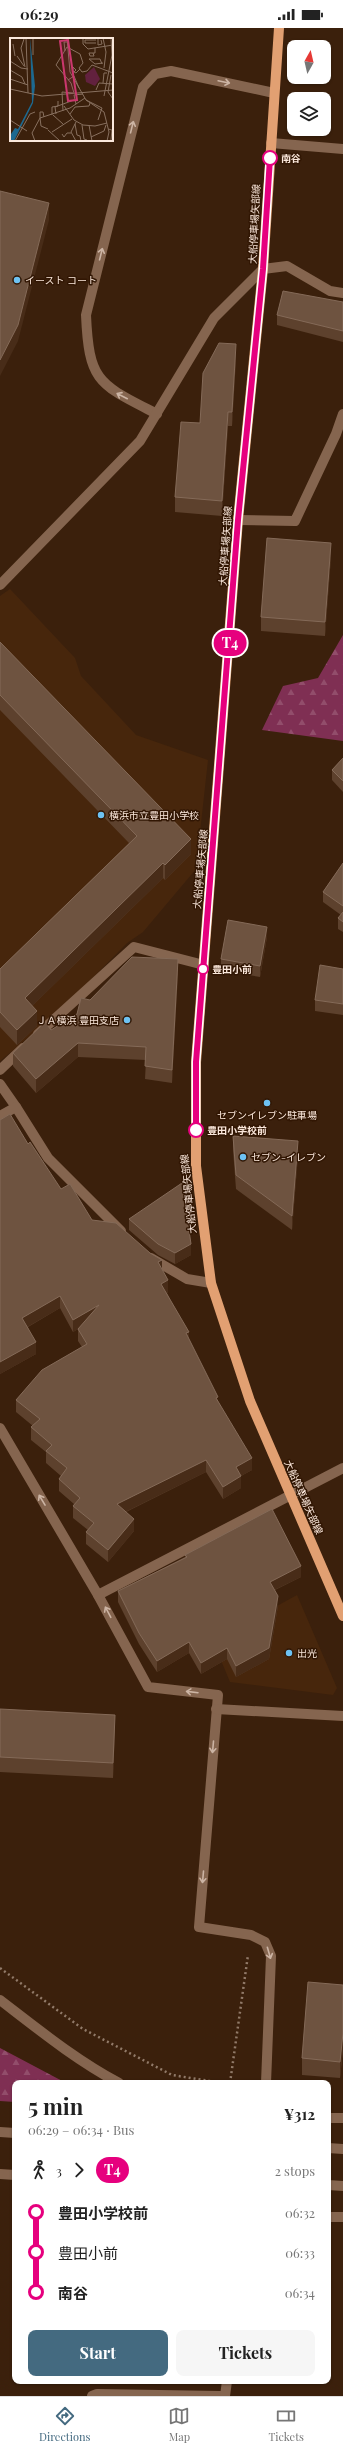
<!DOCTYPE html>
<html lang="en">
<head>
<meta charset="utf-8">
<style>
  :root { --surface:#fff; --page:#f6f6f6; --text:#222; --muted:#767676; --line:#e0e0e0; --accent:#446a80 }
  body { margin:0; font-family:"Playfair Display","Noto Sans JP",serif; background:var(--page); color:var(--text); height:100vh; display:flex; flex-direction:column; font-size:15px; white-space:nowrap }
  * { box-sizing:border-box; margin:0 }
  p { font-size:13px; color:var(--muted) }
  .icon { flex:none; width:22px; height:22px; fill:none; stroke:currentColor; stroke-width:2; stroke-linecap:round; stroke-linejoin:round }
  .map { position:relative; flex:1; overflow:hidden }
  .panel { position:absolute; left:12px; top:2052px; width:319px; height:304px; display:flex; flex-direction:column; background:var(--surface); border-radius:8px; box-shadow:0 1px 3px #0004 }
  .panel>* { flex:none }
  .badge { padding:0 8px; border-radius:13px; font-size:14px; line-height:26px }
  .needle { width:26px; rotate:8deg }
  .fabs { position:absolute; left:287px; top:12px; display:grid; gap:8px }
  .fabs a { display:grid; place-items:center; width:44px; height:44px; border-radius:8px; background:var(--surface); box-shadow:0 1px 3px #0004; font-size:20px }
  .map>.badge { position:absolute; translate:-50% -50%; box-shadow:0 0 0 2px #fff }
  .legs { display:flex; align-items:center; gap:6px; height:44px; padding:0 16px; font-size:13px }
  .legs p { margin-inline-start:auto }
  .overview { display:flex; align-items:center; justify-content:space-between; height:68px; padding:0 16px }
  h1 { font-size:22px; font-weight:700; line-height:30px }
  .cta { display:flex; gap:8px; margin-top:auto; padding:8px 16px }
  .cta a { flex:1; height:46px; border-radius:8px; background:var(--accent); color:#fff; font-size:16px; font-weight:700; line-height:46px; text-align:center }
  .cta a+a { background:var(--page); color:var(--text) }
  ul { padding:0 16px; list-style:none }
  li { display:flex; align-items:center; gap:14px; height:40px; font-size:15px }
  li i { display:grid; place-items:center; width:6px; height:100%; margin:0 5px; background:currentColor }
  li i::after { content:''; width:10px; height:10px; margin:-5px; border:3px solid; border-radius:50%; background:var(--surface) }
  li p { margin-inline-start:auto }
  li:first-child i { background:linear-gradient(#0000 50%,currentColor 0) }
  li:last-child i { background:linear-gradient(currentColor 50%,#0000 0) }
  .status { display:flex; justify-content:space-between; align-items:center; height:28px; padding:0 20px; background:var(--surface); direction:ltr }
  .status svg { height:11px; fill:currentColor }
  .menu { display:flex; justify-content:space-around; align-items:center; height:56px; border-top:1px solid var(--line); background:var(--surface); font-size:11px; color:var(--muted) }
  .menu a { display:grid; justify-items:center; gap:2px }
  .menu .current { color:var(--accent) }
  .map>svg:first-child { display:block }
  .built { fill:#47260c }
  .forest { fill:url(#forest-firs) }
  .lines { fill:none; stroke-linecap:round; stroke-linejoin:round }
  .path { stroke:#917a69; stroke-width:2.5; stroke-dasharray:2 3; stroke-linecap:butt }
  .minor { stroke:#85654f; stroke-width:10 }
  .major { stroke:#e2a072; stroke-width:10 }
  .wall { fill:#5d412d }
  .shaded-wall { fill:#482c18 }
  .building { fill:#6e5340; stroke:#846a58 }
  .oneway { stroke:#ccb4a4 }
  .line-1-casing { stroke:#fff; stroke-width:9 }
  .line-1 { stroke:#e6007e; stroke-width:6 }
  .stop-1-dot { fill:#fff; stroke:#e6007e; stroke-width:2 }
  .poi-dot { fill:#6dc2f3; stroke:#311603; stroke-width:1.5 }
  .labels { text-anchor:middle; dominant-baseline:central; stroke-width:3; stroke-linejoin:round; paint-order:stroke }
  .stop-label { font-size:10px; font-weight:bold; fill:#fbe8dc; stroke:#311603; text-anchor:start }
  .street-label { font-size:10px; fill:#fbe8dc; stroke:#311603 }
  .poi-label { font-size:10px; fill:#fbe8dc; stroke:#311603; text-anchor:start }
  .inset-road { fill:none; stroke:#88705f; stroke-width:1 }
  .view { fill:#cb376e; fill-opacity:0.15; stroke:#cb376e; stroke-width:2 }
  .inset-edge { fill:none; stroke:#fbe8dc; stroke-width:2 }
</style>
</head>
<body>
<div class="status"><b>06:29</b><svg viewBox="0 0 49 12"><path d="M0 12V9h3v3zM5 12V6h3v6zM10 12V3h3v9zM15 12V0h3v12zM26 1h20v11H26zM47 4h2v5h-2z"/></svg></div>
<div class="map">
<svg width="343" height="2368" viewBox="0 0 343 2368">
  <defs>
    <pattern id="forest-firs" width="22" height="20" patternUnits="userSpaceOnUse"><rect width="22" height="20" fill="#7f2f53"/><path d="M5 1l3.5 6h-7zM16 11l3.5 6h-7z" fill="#924d6b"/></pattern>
  </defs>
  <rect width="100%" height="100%" fill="#3b200c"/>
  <g class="built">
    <polygon points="10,561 75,630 81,648 136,707 208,732 196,841 143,904 127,915 58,985 0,1033 0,568"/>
    <polygon points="297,1567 337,1660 333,1667 230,1654 213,1613"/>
  </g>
  <g class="forest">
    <polygon points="343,607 343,713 262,702 283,658 318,650"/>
    <polygon points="0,2020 66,2055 15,2055 15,2074 0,2073"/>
  </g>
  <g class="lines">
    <g class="path">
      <polyline points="0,1940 83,2001 172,2047 222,2055"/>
      <polyline points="230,2055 248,1927"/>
    </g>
    <g class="minor">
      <polyline points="271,115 343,121"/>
      <path d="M157,386C99,356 89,355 86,287L143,59L155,46L171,43L274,65"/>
      <polyline points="238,492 295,493 336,406 343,386"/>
      <polyline points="0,557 140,413 214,290 263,241 287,238 330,263 343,265"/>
      <polyline points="38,1006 134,919 204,937"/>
      <polyline points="0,1042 23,1020"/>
      <polyline points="0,1056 16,1079"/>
      <polyline points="0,1088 16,1079 48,1130 121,1203"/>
      <polyline points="151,1230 187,1251 211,1255"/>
      <polyline points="0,1400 98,1567 148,1659 218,1667 199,1899 251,1907 265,1914 271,1928 266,2055"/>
      <polyline points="98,1567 343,1440"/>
      <polyline points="216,1681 343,1688"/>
      <path d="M0,1972C39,2002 76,2032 119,2055"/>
      <polyline points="328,2090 343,2090"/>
      <polyline points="0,2104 15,2105"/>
      <polyline points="328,2120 343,2121"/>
      <polyline points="0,2146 15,2147"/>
      <polyline points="328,2157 343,2158"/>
      <polyline points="328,2189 343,2189"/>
      <polyline points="92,2368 97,2366 222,2368"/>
      <polyline points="225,2368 227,2353"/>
    </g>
    <polyline class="major" points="279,0 263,241 238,492 196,1034 196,1138 211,1255 250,1373 343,1588"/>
  </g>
  <g class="wall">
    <polygon points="343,274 343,314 277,297 277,287"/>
    <polygon points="236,331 232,398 228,398 222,488 175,484 175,469 200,395"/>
    <polygon points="331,529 325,608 261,603 261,589"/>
    <polygon points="0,614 191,826 165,852 163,850 32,978 37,998 17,1017 0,999 0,941 129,815 0,682"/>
    <polygon points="343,730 343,764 332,752 332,742"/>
    <polygon points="343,835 343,904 338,901 338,890 341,887 323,874 323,864"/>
    <polygon points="267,909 260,949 221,942 221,931"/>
    <polygon points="343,941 343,987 315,983 315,972"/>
    <polygon points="178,945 172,1055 145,1051 146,1032 78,1029 36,1065 13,1038 13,1025 51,1002 77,986 90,972"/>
    <polygon points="233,1108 298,1127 292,1202 236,1161 233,1122"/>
    <polygon points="28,1116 61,1161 92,1192 162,1241 168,1264 167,1265 218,1373 252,1442 241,1448 241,1460 223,1471 206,1444 126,1484 134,1503 108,1534 86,1516 86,1504 88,1502 73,1490 73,1478 74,1476 59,1463 59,1451 61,1448 46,1435 46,1424 31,1412 31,1399 33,1398 16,1384 16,1372 82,1319 78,1313 78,1301 73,1304 60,1280 28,1299 36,1326 0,1346"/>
    <polygon points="129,1191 191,1227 175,1236 158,1227 129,1202"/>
    <polygon points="185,1527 301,1549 275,1562 278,1578 269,1631 236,1649 227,1631 201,1646 189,1625 157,1644 139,1616 118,1574 118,1563 185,1529"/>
    <polygon points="0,1681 115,1702 113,1750 0,1744"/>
    <polygon points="343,1957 343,2021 340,2050 302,2047 302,2030"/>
  </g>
  <g class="shaded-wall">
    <polygon points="49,175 49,192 18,313 0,348 0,332"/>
    <polygon points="236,316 236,331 232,398 232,384"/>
    <polygon points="228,384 228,398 222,488 222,473"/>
    <polygon points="331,515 331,529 325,608 325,594"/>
    <polygon points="191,811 191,826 165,852 165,837"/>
    <polygon points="163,835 163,850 25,985 25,970"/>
    <polygon points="267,899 267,909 260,949 260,938"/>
    <polygon points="178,931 178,945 172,1055 172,1042"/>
    <polygon points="37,983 37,998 17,1017 17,1002"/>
    <polygon points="78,1015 78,1029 36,1065 36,1051"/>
    <polygon points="298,1113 298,1127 292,1202 292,1188"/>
    <polygon points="191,1216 191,1227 175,1236 175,1225"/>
    <polygon points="162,1232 162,1244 158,1234"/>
    <polygon points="168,1252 168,1264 161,1268 161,1256"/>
    <polygon points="60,1268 60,1280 22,1302 22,1290"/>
    <polygon points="99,1277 99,1290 73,1304 73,1292"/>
    <polygon points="189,1304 189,1316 186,1305"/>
    <polygon points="36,1314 36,1326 0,1346 0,1334"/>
    <polygon points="252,1430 252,1442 241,1448 241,1460 223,1471 223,1459 236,1439"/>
    <polygon points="206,1432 206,1444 117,1488 117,1476"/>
    <polygon points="134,1491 134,1503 108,1534 108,1522"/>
    <polygon points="301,1538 301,1549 270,1564 270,1554"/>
    <polygon points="278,1568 278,1578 269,1631 236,1649 236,1638"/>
    <polygon points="189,1614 189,1625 157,1644 157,1633"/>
    <polygon points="227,1620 227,1631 201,1646 201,1635"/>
    <polygon points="115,1687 115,1702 113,1750 113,1735"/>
    <polygon points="343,2005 343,2021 340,2050 340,2034"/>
  </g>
  <g class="building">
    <polygon points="0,163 49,175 18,297 0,332"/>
    <polygon points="283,263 343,274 343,303 277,287"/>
    <polygon points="219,315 236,316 232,384 228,384 222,473 175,469 181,394 200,395 203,345"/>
    <polygon points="267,510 331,515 325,594 261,589"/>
    <polygon points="0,614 191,811 165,837 163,835 25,970 37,983 17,1002 0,984 0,941 137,808 0,667"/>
    <polygon points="343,730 343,753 332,742"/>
    <polygon points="343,835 343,878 323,864"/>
    <polygon points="343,884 343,894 338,890"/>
    <polygon points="228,892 267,899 260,938 221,931"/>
    <polygon points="132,929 178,931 172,1042 145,1038 146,1019 78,1015 36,1051 13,1025 45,994 51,1002 77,986 81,970 90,972"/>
    <polygon points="320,937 343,941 343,976 315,972"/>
    <polygon points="10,1086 28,1116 30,1114 61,1161 70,1156 92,1192 116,1195 150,1225 162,1232 158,1234 168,1252 161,1256 189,1304 186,1305 218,1369 216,1370 252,1430 236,1439 241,1448 223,1459 206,1432 117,1476 134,1491 108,1522 86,1504 94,1495 73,1478 80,1470 59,1451 67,1440 46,1423 52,1417 31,1399 40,1391 16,1372 42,1342 87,1316 78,1301 99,1277 73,1292 60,1268 22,1290 36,1314 0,1334 0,1092"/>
    <polygon points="233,1108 298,1113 292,1188 236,1147"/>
    <polygon points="182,1155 191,1216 175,1225 158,1216 129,1191"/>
    <polygon points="272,1481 301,1538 270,1554 278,1568 269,1620 236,1638 227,1620 201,1635 189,1614 157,1633 139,1605 118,1563 187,1529 185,1527"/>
    <polygon points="0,1681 115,1687 113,1735 0,1729"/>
    <polygon points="308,1954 343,1957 343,2005 340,2034 302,2030"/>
  </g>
  <defs><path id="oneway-shaft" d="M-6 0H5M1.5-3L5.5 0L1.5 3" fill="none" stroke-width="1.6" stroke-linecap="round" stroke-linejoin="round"/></defs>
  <g class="oneway">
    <use href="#oneway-shaft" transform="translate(224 54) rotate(12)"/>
    <use href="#oneway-shaft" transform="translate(132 99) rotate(-76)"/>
    <use href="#oneway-shaft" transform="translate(101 226) rotate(-76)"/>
    <use href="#oneway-shaft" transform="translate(122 368) rotate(-153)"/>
    <use href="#oneway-shaft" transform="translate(42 1472) rotate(-121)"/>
    <use href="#oneway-shaft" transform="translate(108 1584) rotate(-118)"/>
    <use href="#oneway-shaft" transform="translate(192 1664) rotate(-173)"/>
    <use href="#oneway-shaft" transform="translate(213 1719) rotate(95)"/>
    <use href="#oneway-shaft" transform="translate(203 1849) rotate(95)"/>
    <use href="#oneway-shaft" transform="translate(269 1925) rotate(74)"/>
  </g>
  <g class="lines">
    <defs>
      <polyline id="line-1" points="196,1102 196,1034 238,492 263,241 270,130"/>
    </defs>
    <use href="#line-1" class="line-1-casing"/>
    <use href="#line-1" class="line-1"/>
  </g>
  <g class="stop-1-dot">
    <circle cx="270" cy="130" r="7"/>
    <circle cx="203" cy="941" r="5"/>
    <circle cx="196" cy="1102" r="7"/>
  </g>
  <g class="poi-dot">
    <circle cx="17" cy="252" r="4"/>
    <circle cx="101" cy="787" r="4"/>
    <circle cx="127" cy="992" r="4"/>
    <circle cx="267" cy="1075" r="4"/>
    <circle cx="243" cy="1129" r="4"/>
    <circle cx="289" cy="1625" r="4"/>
  </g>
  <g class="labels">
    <g class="stop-label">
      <text x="281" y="130">南谷</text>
      <text x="212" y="941">豊田小前</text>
      <text x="207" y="1102">豊田小学校前</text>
    </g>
    <g class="street-label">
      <text transform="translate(254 196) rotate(-87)">大船停車場矢部線</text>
      <text transform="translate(225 518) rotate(-86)">大船停車場矢部線</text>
      <text transform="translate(200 841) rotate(-85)">大船停車場矢部線</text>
      <text transform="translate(188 1166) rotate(-96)">大船停車場矢部線</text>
      <text transform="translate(304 1469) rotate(66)">大船停車場矢部線</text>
    </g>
    <g class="poi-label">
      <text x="25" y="252">イースト コート</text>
      <text x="109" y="787">横浜市立豊田小学校</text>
      <text x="119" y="992" text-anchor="end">ＪＡ横浜 豊田支店</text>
      <text x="267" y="1087" text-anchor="middle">セブンイレブン駐車場</text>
      <text x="251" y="1129">セブン-イレブン</text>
      <text x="297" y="1625">出光</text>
    </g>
  </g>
  <g transform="translate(10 10)">
    <rect width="103" height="103" fill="#3b200c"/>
    <path d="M84,29L90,41L85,48L76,44L75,37Z" fill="#62213e"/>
    <path d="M20,0L25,48L23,65L4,103H0L1,96L5,90L8,91L22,64Z" fill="#1d6990"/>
    <path class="inset-road" d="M16,0L18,55M23,0V17M57,0L60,34L76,62L94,74L99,94L97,103M73,0V6L78,11L103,7M88,0V7L92,6L91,2M93,0L96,14L94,30M14,1L11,10L15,29M86,5H75V2H86M3,6L5,18M55,13L54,4H57M83,15L84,18H80L79,15H85V10M7,18L14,28M0,23L11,30L18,31M92,26L90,21H79L85,26L93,25M0,32L12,39L15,46M64,34L66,32L63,29V33L64,34L66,35L70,31M101,37L98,54L103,61M0,41L18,47M58,42L64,38L69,50M93,45L94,35H97M0,51L32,58L103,52M86,52L89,45L103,46M64,55L61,45L46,27L57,9L70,16L73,25L69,30L72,34L77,33L82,27L103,35M94,58L102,17L101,0M76,62L92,70L88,82M66,66L64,57L73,56M54,68L64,82L73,87L85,88L97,85M53,73L52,54L63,55M46,76L45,69L64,62M60,76L65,69L79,68L80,65M42,77V69L48,68V63M43,77L53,86M30,80L60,70L75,60M30,80L31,88L38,91M0,82L17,93M66,84L61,94L66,103M65,86L67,97L70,98L71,103M72,87L74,101L77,102M79,87L82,103M98,91L102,92L101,102M38,92L50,103M42,94L62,81M52,96L54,99L57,95H61M81,99L94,93L96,87M5,103L20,76L25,74M25,103L22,95L30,80V74H33L34,79"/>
    <path class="view" d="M58,2L67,62L58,63L50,3Z"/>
    <rect width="103" height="103" class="inset-edge"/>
  </g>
</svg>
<div class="fabs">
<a><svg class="needle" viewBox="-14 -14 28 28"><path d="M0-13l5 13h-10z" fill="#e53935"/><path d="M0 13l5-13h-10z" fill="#767676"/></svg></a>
<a><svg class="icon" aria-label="layers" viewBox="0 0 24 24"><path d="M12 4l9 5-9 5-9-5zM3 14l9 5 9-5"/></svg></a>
</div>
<b class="badge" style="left:230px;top:615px;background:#e6007e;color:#fff">T4</b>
<section class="panel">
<div class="overview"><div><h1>5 min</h1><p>06:29 – 06:34 · Bus</p></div><b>¥312</b></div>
<div class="legs"><svg class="icon" aria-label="walk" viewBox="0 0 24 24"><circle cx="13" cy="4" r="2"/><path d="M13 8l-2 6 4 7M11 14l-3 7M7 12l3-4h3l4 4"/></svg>3<svg class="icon" aria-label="forward" viewBox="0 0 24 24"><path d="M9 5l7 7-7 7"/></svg><b class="badge" style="background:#e6007e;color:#fff">T4</b><p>2 stops</p></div>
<ul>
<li><i style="color:#e6007e"></i><b>豊田小学校前</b><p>06:32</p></li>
<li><i style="color:#e6007e"></i><span>豊田小前</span><p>06:33</p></li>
<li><i style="color:#e6007e"></i><b>南谷</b><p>06:34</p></li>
</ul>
<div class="cta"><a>Start</a><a>Tickets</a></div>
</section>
</div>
<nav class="menu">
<a class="current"><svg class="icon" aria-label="directions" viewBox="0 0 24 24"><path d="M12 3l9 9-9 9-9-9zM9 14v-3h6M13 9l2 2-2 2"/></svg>Directions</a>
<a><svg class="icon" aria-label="map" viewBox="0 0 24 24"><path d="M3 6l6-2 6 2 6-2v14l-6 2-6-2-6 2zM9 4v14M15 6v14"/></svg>Map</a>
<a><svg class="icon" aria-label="tickets" viewBox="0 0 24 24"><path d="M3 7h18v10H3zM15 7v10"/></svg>Tickets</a>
</nav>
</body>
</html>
